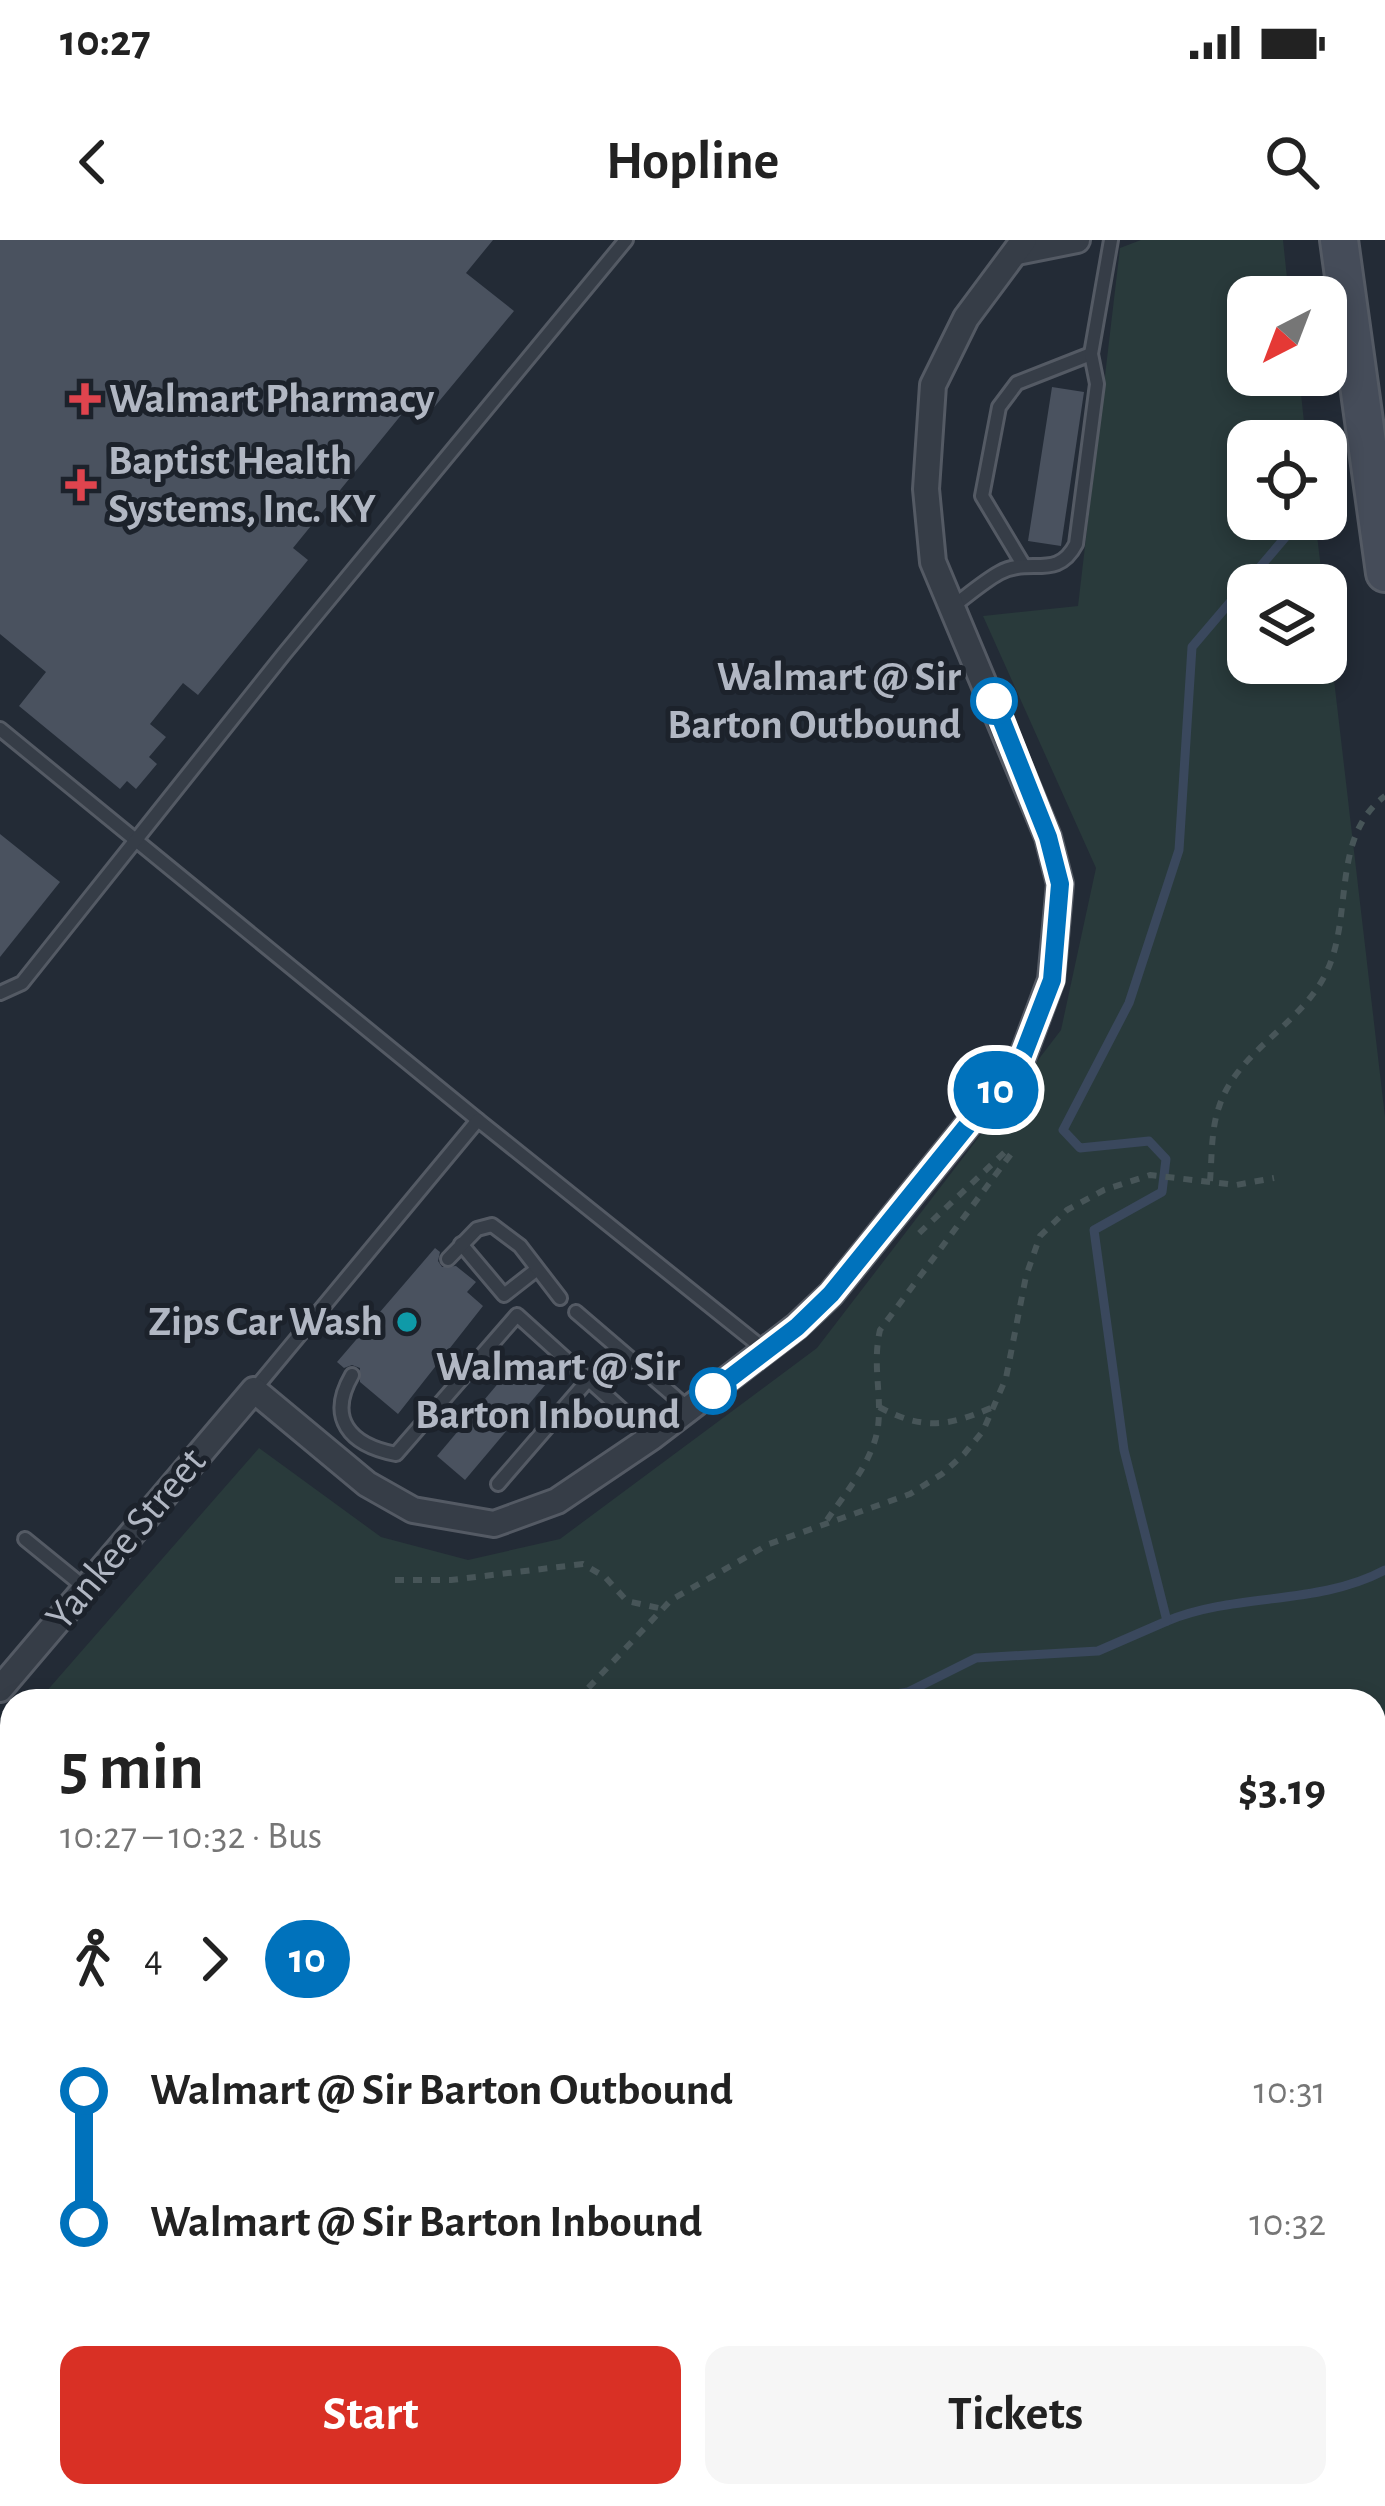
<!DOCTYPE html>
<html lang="en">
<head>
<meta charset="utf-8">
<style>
  :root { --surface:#fff; --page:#f6f6f6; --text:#222; --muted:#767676; --accent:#d93025 }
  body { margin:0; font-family:"Alegreya Sans",sans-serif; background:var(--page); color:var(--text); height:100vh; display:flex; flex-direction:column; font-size:45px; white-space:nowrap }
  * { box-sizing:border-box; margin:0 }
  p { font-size:39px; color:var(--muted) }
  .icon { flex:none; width:66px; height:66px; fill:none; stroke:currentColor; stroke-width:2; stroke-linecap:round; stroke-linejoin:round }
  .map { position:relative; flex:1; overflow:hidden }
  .drawer { position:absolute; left:0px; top:1449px; width:1386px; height:819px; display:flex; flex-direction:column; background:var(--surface); border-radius:36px 36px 0 0; box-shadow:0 6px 18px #0003 }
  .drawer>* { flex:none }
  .badge { padding:0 24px; border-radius:39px; font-size:42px; line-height:78px }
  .needle { width:78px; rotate:222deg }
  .fabs { position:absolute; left:1227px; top:36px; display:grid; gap:24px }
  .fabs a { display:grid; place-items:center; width:120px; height:120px; border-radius:24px; background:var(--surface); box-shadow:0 6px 18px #0003; font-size:60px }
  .map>.badge { position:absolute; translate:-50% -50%; box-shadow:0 0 0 6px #fff }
  .legs { display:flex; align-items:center; gap:18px; height:132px; padding:0 60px; font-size:39px }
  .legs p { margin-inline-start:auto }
  .overview { display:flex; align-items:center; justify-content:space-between; height:204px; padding:0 60px }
  h1 { font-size:66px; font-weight:600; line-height:90px }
  .cta { display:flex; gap:24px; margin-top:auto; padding:24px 60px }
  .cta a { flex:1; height:138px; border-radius:24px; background:var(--accent); color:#fff; font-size:48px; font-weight:600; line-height:138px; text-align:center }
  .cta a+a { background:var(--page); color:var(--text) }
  ul { padding:0 60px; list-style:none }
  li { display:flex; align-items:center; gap:42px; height:132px; font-size:45px }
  li i { display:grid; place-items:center; width:18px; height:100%; margin:0 15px; background:currentColor }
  li i::after { content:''; width:30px; height:30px; margin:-15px; border:9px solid; border-radius:50%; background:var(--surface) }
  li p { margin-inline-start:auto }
  li:first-child i { background:linear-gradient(#0000 50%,currentColor 0) }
  li:last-child i { background:linear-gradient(currentColor 50%,#0000 0) }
  .status { display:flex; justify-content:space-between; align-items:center; height:84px; padding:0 60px; background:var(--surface); direction:ltr }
  .status svg { height:33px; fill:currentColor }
  header { display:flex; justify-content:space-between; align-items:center; height:156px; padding:0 60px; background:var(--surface); font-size:54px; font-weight:600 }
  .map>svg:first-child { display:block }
  .green { fill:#293a3b }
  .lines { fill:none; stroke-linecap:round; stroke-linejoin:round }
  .stream { stroke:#3a485d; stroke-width:9 }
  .building { fill:#4a525f }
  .lane-casing { stroke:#545a64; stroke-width:18 }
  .street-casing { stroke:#545a64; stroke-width:30 }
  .secondary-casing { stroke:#545a64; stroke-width:42 }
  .path { stroke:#475558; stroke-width:6; stroke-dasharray:9 9; stroke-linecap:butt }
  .lane { stroke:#363d47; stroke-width:12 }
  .street { stroke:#363d47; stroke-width:24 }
  .secondary { stroke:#454c59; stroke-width:36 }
  .line-1-casing { stroke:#fff; stroke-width:27 }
  .line-1 { stroke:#0072bc; stroke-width:18 }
  .health-dot { fill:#e0444e; stroke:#1c222b; stroke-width:4.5 }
  .stop-1-dot { fill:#fff; stroke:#0072bc; stroke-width:6 }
  .culture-dot { fill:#0f9aa8; stroke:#1c222b; stroke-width:4.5 }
  .labels { text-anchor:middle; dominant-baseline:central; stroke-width:10; stroke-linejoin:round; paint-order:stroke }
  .poi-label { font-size:42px; font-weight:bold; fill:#b1b7c3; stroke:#1c222b; text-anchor:start }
  .stop-label { font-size:42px; font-weight:bold; fill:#b1b7c3; stroke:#1c222b; text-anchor:end }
  .street-label { font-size:42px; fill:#b1b7c3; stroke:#1c222b }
</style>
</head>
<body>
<div class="status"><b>10:27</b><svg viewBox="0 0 49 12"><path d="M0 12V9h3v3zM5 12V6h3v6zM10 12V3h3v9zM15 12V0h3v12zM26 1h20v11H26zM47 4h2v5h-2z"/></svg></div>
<header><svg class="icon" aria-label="back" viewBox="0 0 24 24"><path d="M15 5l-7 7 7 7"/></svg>Hopline<svg class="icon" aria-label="search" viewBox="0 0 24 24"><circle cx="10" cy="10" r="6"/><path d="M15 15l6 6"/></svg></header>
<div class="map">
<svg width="1385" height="2266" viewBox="0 0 1385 2266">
  <rect width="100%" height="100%" fill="#232b36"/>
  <g class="green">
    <polygon points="1141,0 1283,0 1289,57 1248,57 1248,135 1299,135 1306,201 1248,201 1248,279 1315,279 1323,345 1248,345 1248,423 1326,423 1326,371 1385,877 1385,1502 1374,1506 1374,1461 38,1461 259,1208 381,1297 468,1320 560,1299 817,1108 1061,790 1096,628 983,376 1078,366 1120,8"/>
    <polygon points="12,1491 12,2237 0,2224 0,1505"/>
  </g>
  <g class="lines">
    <g class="stream">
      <path d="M1167,1381C1237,1352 1318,1366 1385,1330"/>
      <polyline points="854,1461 908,1452 976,1418 1098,1411 1167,1381 1124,1210 1094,990 1162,952 1166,919 1149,901 1080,908 1063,890 1129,763 1179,610 1192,407 1294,287"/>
      <polyline points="0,2001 12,1972"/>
    </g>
  </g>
  <g class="building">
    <polygon points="0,0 493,0 466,33 514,71 431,171 415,158 293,308 308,320 198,455 183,443 150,484 166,497 149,517 157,524 136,549 127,541 120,549 19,466 46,432 0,394"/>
    <polygon points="1052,147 1084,152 1061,306 1028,301"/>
    <polygon points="0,594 60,642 0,717"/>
    <polygon points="435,1008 440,1012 438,1021 442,1027 456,1026 476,1042 467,1052 483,1066 398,1174 360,1142 360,1128 352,1125 344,1128 337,1122"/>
    <polygon points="517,1121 546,1144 465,1240 437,1216"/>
  </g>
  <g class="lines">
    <defs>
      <g id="lane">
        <polyline points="1024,326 982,256 999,167 1017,143 1091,114"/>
        <path d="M952,367C967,356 983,342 999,333C1029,316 1057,341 1076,304L1097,144L1091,114L1111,0"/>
        <polyline points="0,489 478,880"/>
        <polyline points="0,753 22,743 284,414 626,0"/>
        <polyline points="461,1004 504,1055 536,1030"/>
        <polyline points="448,1019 477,989 492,985 520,1006 560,1058"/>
        <polyline points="576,1072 688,1168"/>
        <path d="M352,1135C327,1178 349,1205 396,1214L517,1075L651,1196"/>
        <polyline points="254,1150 478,880 765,1110"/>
        <polyline points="498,1244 588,1140"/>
        <polyline points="25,1299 84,1347"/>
        <polyline points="1374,1534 1385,1532"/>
        <polyline points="1374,1790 1385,1868"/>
        <polyline points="1374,2125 1385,2124"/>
        <polyline points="170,2256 177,2266"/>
        <polyline points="419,2256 425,2266"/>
        <polyline points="311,2266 324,2256"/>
      </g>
      <g id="street">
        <polyline points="1017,12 1077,0"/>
        <polyline points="0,1449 254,1150 367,1244 413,1270 494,1284 557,1261 652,1197 797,1086 831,1054 1022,818 1051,740 1060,644 1048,597 933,322 926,249 933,145 966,78 1024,0"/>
        <polyline points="479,2256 481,2266"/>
      </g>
      <polyline id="secondary" points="1339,0 1385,333"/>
    </defs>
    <use href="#lane" class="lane-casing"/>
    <use href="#street" class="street-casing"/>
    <use href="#secondary" class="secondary-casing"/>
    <g class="path">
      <path d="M1210,941C1212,917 1211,889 1219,867C1236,813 1298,786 1324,737C1355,680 1329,598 1385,556"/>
      <path d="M879,1167C923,1190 946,1187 991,1168"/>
      <path d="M827,1280C846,1252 873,1221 878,1187C882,1153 872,1125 880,1090L1011,914L1006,911L914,998"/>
      <polyline points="395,1340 451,1340 583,1324 605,1337 627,1361 663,1369"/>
      <polyline points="576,1461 671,1360 769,1304 910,1254 942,1234 964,1214 983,1191 1006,1138 1026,1036 1040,996 1067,970 1104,950 1150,935 1236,945 1274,938"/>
      <polyline points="0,1518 12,1502"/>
      <polyline points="12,1532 1,1545 3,1573 12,1595"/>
      <polyline points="0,1877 12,1866"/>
      <polyline points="0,2144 12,2157"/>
      <polyline points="81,2256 86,2266"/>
    </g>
    <use href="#lane" class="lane"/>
    <use href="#street" class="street"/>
    <use href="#secondary" class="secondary"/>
  </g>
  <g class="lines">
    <defs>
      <polyline id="line-1" points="713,1151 797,1087 831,1054 1022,818 1052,740 1060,644 1048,597 994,461"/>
    </defs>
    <use href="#line-1" class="line-1-casing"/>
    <use href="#line-1" class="line-1"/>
  </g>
  <g class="health-dot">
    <path d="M79 141h12v12h12v12h-12v12h-12v-12h-12v-12h12z"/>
    <path d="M75 227h12v12h12v12h-12v12h-12v-12h-12v-12h12z"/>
  </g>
  <g class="stop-1-dot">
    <circle cx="994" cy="461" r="21"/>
    <circle cx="713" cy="1151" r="21"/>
  </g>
  <circle class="culture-dot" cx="407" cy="1082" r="12"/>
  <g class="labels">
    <g class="poi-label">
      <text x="109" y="159">Walmart Pharmacy</text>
      <text x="108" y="221">Baptist Health<tspan x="108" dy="48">Systems, Inc. KY</tspan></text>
      <text x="383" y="1082" text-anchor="end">Zips Car Wash</text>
    </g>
    <g class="stop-label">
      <text x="961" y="437">Walmart @ Sir<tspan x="961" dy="48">Barton Outbound</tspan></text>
      <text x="680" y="1127">Walmart @ Sir<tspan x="680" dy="48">Barton Inbound</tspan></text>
    </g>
    <g class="street-label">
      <text transform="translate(126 1299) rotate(-50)">Yankee Street</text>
    </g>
  </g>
</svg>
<div class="fabs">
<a><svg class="needle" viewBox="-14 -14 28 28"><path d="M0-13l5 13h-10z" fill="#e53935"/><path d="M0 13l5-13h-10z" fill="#767676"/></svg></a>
<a><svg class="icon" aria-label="locate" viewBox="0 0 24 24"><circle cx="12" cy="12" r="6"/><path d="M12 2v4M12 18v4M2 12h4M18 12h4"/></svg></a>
<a><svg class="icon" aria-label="layers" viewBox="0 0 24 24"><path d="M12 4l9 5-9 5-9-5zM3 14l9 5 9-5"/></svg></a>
</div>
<b class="badge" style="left:996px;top:850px;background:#0072bc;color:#fff">10</b>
<section class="drawer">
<div class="overview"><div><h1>5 min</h1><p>10:27 – 10:32 · Bus</p></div><b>$3.19</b></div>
<div class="legs"><svg class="icon" aria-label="walk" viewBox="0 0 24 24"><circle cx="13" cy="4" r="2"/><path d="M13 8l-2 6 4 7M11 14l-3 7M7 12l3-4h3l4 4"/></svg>4<svg class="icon" aria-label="forward" viewBox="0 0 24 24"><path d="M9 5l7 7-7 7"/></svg><b class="badge" style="background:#0072bc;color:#fff">10</b></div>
<ul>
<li><i style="color:#0072bc"></i><b>Walmart @ Sir Barton Outbound</b><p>10:31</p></li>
<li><i style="color:#0072bc"></i><b>Walmart @ Sir Barton Inbound</b><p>10:32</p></li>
</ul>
<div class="cta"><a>Start</a><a>Tickets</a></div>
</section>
</div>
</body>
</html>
